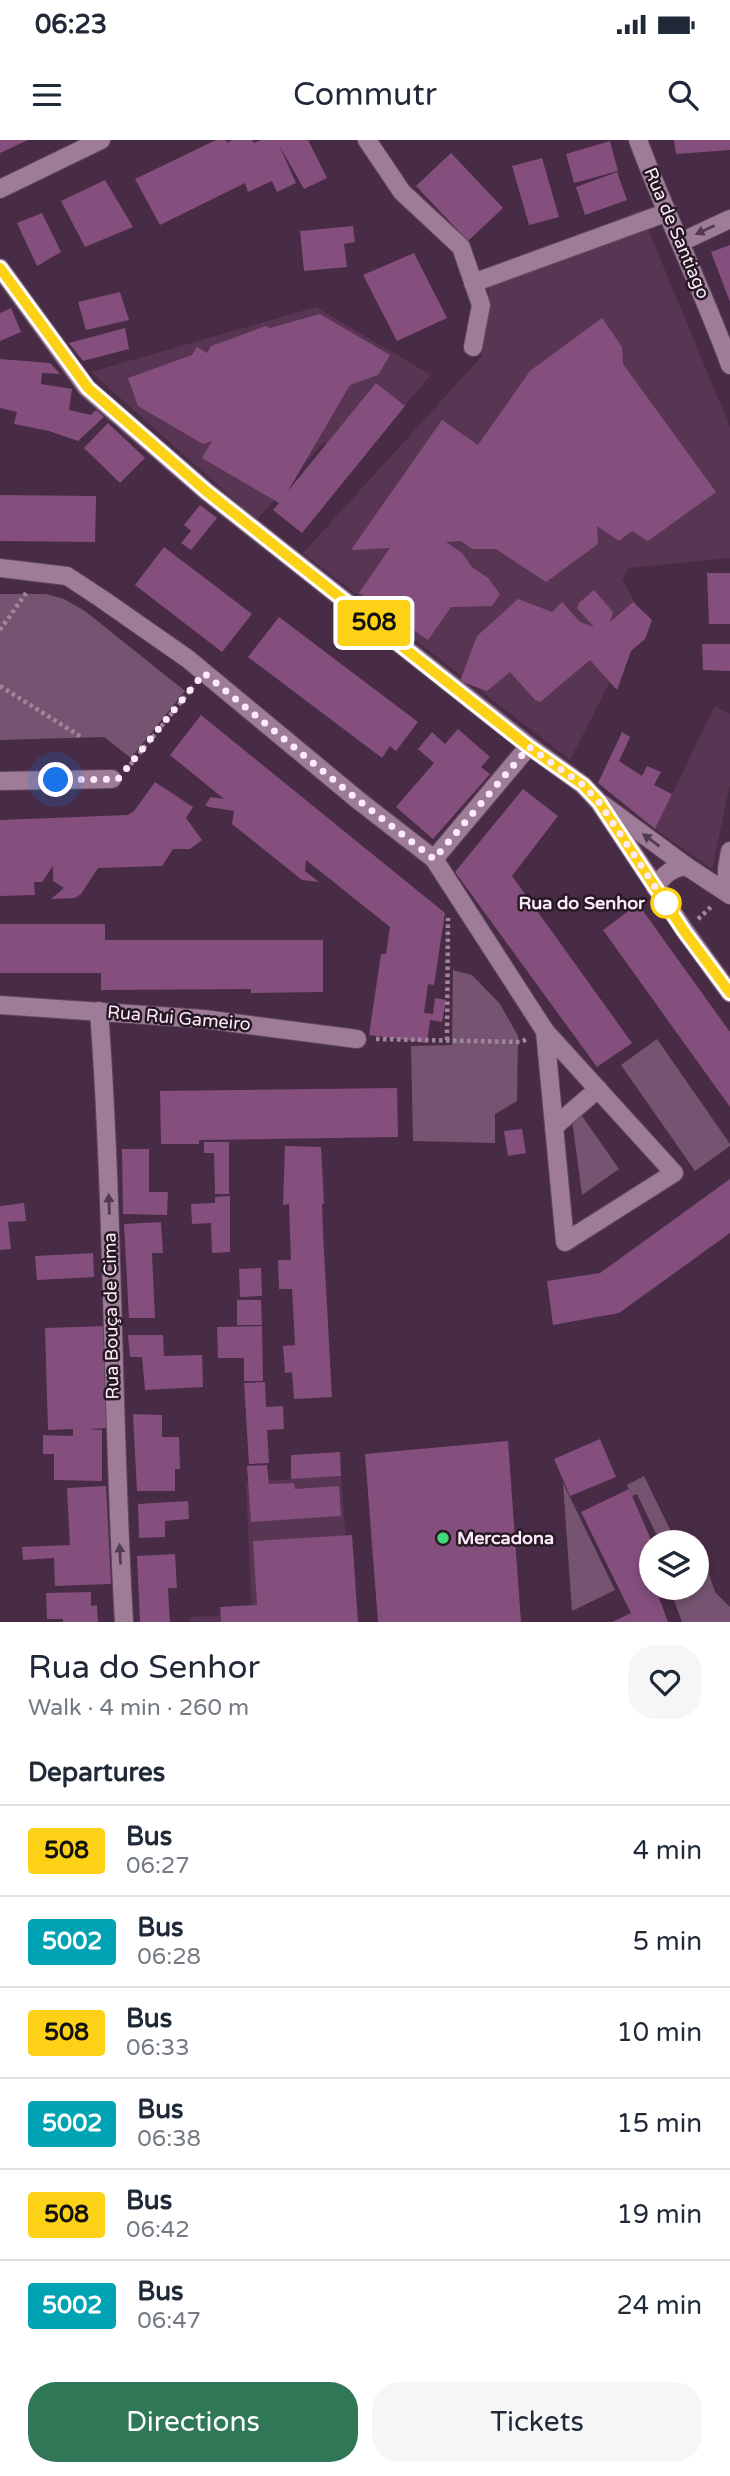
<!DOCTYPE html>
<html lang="en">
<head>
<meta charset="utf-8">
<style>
  :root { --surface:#fff; --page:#f6f6f7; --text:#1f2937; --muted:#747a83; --line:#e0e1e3; --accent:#2f7756 }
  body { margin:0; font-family:"Varela Round",sans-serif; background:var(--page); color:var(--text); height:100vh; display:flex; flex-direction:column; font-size:26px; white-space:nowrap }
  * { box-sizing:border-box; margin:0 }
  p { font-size:23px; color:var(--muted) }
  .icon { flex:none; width:38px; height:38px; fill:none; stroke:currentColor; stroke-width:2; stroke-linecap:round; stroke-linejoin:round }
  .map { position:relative; height:1482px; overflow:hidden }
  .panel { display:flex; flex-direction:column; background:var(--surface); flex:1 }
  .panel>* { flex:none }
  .badge { padding:0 14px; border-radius:5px; font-size:24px; line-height:46px }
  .fabs { position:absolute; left:639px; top:1390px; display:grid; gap:14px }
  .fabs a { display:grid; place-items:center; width:70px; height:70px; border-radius:50%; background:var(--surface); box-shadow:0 4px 10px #0003; font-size:35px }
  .you { position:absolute; width:35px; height:35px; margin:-18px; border:5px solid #fff; border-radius:50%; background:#1a73e8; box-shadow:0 0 0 10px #1a73e833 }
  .map>.badge { position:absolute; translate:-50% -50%; box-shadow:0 0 0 4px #fff }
  h2 { padding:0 28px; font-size:26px; line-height:63px }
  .round { display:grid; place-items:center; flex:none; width:74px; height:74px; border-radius:28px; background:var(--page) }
  .overview { display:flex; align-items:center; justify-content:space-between; height:119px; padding:0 28px }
  h1 { font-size:33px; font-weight:600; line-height:52px }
  .primary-button { display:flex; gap:14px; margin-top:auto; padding:14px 28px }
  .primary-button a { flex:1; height:80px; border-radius:28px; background:var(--accent); color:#fff; font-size:28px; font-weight:600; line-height:80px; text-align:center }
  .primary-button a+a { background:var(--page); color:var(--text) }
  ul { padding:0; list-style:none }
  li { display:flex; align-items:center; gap:21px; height:91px; padding:0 28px; border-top:2px solid var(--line) }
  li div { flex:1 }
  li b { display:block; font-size:26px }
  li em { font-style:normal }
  li .badge { min-width:77px; font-weight:700; text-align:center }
  .status { display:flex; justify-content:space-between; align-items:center; height:49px; padding:0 35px; background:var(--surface); direction:ltr }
  .status svg { height:19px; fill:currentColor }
  header { display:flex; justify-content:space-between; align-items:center; height:91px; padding:0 28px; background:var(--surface); font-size:32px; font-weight:600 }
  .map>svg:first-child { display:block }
  .built { fill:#583653 }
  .green { fill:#765471 }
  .building { fill:#844f7d }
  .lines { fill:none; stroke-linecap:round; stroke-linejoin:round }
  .minor-casing { stroke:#5f475c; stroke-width:20 }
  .tertiary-casing { stroke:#5f475c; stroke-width:20 }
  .path { stroke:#9f879b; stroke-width:4.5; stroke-dasharray:3.5 3.5; stroke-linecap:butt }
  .minor { stroke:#9e7c98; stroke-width:18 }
  .tertiary { stroke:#9e7c98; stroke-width:18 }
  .oneway { fill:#503c4d }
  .line-casing { stroke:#fff; stroke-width:16 }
  .line { stroke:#fcd116; stroke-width:10 }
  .walk { stroke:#fdeaf9; stroke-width:7; stroke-dasharray:0 12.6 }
  .stop-dot { fill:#fff; stroke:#fcd116; stroke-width:3.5 }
  .poi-dot { fill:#43d77b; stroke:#261924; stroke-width:2.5 }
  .labels { text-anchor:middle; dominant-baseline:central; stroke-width:5; stroke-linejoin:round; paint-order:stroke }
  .street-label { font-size:18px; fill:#fdeaf9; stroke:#261924 }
  .stop-label { font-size:18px; font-weight:bold; fill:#fdeaf9; stroke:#261924; text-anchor:end }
  .poi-label { font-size:18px; font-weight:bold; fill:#fdeaf9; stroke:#261924; text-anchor:start }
</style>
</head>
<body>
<div class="status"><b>06:23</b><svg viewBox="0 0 49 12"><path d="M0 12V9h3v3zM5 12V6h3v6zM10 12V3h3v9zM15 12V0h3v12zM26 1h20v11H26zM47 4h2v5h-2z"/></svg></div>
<header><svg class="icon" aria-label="menu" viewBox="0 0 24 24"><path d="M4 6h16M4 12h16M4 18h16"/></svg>Commutr<svg class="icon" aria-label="search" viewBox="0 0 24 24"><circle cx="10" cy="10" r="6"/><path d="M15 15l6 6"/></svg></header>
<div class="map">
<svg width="730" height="1482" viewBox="0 0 730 1482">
  <rect width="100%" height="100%" fill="#482b44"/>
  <g class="built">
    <polygon points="640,70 730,287 730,418 629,428 622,439 643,477 570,620 303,413 482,216 491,135"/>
    <polygon points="316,167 431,235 354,325 323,302 257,380 91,232"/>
    <polygon points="715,566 730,574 730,644 712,729 655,689"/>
    <polygon points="341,1336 352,1482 190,1482 190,1477 252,1474 246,1342"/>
  </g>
  <g class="green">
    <polygon points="0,454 46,454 64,459 85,471 185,551 131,618 104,597 0,600"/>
    <polygon points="453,830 472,835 500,864 518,896 517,961 495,974 495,1003 413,1001 411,906 452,905"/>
    <polygon points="657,899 730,1004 730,1006 695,1031 621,925"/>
    <polygon points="582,976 619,1029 582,1055 572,980"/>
    <polygon points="644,1336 676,1402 660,1402 637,1354 632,1356 627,1345"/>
    <polygon points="563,1343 615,1450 572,1471"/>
    <polygon points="696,1396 715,1452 730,1467 730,1482 682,1482 671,1452 679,1447 696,1447 696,1402 683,1402"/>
  </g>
  <g class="building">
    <polygon points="0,0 28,0 0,13"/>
    <polygon points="216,0 226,0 227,3 232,0 252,0 254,3 261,0 308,0 327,38 304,49 279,5 296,43 277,52 272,41 248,52 245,43 160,85 135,39"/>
    <polygon points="674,0 730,0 730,10 676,14"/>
    <polygon points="610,1 618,31 574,43 566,14"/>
    <polygon points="451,13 503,68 468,101 416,46"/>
    <polygon points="542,18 559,77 529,85 512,26"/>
    <polygon points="617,32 627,60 585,75 576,47"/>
    <polygon points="105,40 133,87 85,107 61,61"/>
    <polygon points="42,73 61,112 37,126 17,83"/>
    <polygon points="353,86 355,102 344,104 347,127 304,131 300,91"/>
    <polygon points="730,105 730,162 711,112"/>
    <polygon points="414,113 447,178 397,201 363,135"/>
    <polygon points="120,152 129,180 86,190 78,162"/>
    <polygon points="11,168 21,192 0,201 0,173"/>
    <polygon points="320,174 390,215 378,235 350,245 288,351 376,243 405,266 302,393 273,370 279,363 202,318 212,301 203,304 138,266 128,238 192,215 197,207 207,213 211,206 266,186 270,188"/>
    <polygon points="602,178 622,207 623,224 716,352 648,401 632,391 619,401 597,386 598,404 546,442 496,409 472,409 461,401 446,402 462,413 472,427 488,438 500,454 492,466 451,467 428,500 359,453 390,408 351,410 442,280 478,305 530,231"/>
    <polygon points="125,188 129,209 83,221 69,203"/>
    <polygon points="0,219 50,223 60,234 42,233 41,244 72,249 69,270 91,275 96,270 104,277 78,301 49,291 14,284 17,272 0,268"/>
    <polygon points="108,283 145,318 120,343 84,308"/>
    <polygon points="0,355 96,356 95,402 0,401"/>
    <polygon points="200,365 217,378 191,410 181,403 191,391 184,385"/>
    <polygon points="164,407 252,474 222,512 135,445"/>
    <polygon points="707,433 730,433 730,484 709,484"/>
    <polygon points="594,450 613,472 610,482 633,462 652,480 645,499 631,511 617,550 590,520 540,562 535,560 510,532 487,551 460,541 477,496 518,459 552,472 562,462 580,482 594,487 577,468 579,463"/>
    <polygon points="279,477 418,582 396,611 390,606 382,618 248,517"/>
    <polygon points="702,504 730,504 730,531 703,530"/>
    <polygon points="201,575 445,773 434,845 428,844 424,873 433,874 435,858 446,860 442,882 430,880 427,903 369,895 381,814 386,814 390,787 306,720 305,731 319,742 302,740 232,684 234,671 209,667 205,665 211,657 224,659 170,615"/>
    <polygon points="458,589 490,617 481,627 490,634 433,699 396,667 434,623 418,609 432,592 445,604"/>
    <polygon points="622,592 630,597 619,621 642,636 647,626 661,632 654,645 672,654 655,689 598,643"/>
    <polygon points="155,642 193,667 186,678 202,700 190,709 173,709 162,726 98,728 81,754 75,758 51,759 64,748 53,741 53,726 42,742 34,742 35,755 0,756 0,680 128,675 134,671"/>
    <polygon points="523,649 558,676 512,736 632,903 597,927 455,732"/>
    <polygon points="638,764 730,892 730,967 603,790"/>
    <polygon points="0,784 105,784 105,800 323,800 323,852 251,853 251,849 101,850 101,833 0,833"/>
    <polygon points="397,948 398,997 199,1000 199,1004 161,1004 160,951"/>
    <polygon points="522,989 526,1013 508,1016 504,991"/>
    <polygon points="204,1002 229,1002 229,1054 215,1054 214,1013 204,1013"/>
    <polygon points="285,1006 321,1007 324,1064 322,1064 323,1093 332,1257 294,1259 292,1232 285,1233 283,1206 295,1205 292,1149 279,1149 278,1120 291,1120 289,1064 283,1065"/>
    <polygon points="122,1009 149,1009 149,1052 168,1052 167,1075 123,1074"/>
    <polygon points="730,1039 730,1093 619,1173 553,1185 547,1141 600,1133"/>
    <polygon points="230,1056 230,1112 212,1113 211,1083 192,1084 191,1064 215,1063 215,1057"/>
    <polygon points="24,1063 26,1081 8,1082 11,1109 0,1110 0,1066"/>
    <polygon points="161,1082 163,1113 152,1113 155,1178 129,1178 124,1084"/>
    <polygon points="93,1113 94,1137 37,1140 35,1116"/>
    <polygon points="261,1128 262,1156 240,1157 239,1129"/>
    <polygon points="237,1160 261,1160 262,1185 237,1185"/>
    <polygon points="107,1186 110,1288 88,1289 102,1290 102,1341 54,1340 54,1314 43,1314 43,1295 73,1296 73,1289 48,1290 45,1188"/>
    <polygon points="262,1186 263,1241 244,1241 244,1218 218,1218 217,1187"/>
    <polygon points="128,1195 163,1195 164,1216 202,1215 203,1247 145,1250 142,1217 130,1217"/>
    <polygon points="265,1242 266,1267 283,1266 284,1289 267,1290 269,1323 249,1324 244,1243"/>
    <polygon points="133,1274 162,1275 162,1297 179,1297 180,1329 175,1329 175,1351 137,1351"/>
    <polygon points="600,1299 616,1337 570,1356 554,1319"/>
    <polygon points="508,1301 521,1482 378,1482 365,1314"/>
    <polygon points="340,1312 341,1336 291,1339 291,1315"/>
    <polygon points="267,1325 269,1344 294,1343 295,1349 339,1346 341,1376 251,1382 247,1326"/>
    <polygon points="106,1346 111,1444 55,1446 54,1418 23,1420 22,1407 70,1405 67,1348"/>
    <polygon points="629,1349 652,1402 651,1447 673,1447 674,1450 659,1458 668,1482 612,1482 631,1473 581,1372"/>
    <polygon points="188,1361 189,1379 165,1381 165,1397 139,1398 138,1364"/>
    <polygon points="352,1395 358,1482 221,1482 220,1467 257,1465 253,1401"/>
    <polygon points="175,1414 177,1448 168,1448 170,1482 140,1482 137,1416"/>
    <polygon points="91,1452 91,1466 97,1465 98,1482 63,1482 63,1479 47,1479 46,1453"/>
  </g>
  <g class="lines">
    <defs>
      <g id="minor">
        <polyline points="367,0 402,52 461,107 481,165 473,207"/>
        <path d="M638,0C666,76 702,148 730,225"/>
        <polyline points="0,49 101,0"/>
        <polyline points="681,102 730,79"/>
        <polyline points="473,143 668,72"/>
        <polyline points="0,428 67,436 102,459 188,519 358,660 434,719 545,891 565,1102 674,1033 545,891"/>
        <polyline points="0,641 112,639"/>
        <polyline points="602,664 686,726 730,755"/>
        <polyline points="434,719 529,606"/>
        <polyline points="727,752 727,728 730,711"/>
        <polyline points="0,865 203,879 357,899"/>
        <path d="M99,871C114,1074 112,1278 124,1482"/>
        <polyline points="554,987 598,949"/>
      </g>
      <g id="tertiary">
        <polyline points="0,128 87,248 206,351 529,606 583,645 599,662 685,791 730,853"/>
        <path d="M655,747C664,735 671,728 686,726"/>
      </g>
    </defs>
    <use href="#minor" class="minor-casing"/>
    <use href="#tertiary" class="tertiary-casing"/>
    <g class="path">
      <polyline points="0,490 26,453"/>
      <polyline points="0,546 83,598"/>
      <polyline points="126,630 193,547"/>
      <polyline points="698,779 712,766"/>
      <polyline points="376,899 521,902 527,899"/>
      <polyline points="447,900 448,778"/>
    </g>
    <use href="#minor" class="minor"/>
    <use href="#tertiary" class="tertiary"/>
  </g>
  <defs><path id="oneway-solid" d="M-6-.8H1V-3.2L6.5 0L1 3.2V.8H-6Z" transform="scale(1.75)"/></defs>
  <g class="oneway">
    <use href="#oneway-solid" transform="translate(705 90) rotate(155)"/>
    <use href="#oneway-solid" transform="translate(651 700) rotate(-143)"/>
    <use href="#oneway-solid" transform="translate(109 1064) rotate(-92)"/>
    <use href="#oneway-solid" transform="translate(120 1414) rotate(-93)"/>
  </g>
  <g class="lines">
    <defs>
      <polyline id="line" points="0,128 88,248 206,351 529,607 583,645 599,662 684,791 730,853"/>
    </defs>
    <use href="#line" class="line-casing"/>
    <use href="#line" class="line"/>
    <polyline class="walk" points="56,640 118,639 204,533 358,660 434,719 529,607 583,645 599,662 670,769 666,763"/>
  </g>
  <circle class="stop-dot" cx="666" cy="763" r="14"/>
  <circle class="poi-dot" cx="443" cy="1398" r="7"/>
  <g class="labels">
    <g class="street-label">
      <text transform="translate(677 93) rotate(67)">Rua de Santiago</text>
      <text transform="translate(179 878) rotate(5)">Rua Rui Gameiro</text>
      <text transform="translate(111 1176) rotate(-91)">Rua Bouça de Cima</text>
    </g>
    <g class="stop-label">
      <text x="645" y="763">Rua do Senhor</text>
    </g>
    <g class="poi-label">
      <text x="457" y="1398">Mercadona</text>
    </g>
  </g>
</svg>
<div class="fabs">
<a><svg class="icon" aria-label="layers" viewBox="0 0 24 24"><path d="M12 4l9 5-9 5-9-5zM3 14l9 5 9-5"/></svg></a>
</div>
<div class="you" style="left:56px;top:640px"></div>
<b class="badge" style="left:374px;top:483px;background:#fcd116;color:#111">508</b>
</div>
<section class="panel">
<div class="overview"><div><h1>Rua do Senhor</h1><p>Walk · 4 min · 260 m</p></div><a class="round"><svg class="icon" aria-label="heart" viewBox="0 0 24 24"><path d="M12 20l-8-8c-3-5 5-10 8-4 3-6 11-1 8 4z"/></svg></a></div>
<h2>Departures</h2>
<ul>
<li><span class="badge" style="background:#fcd116;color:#111">508</span><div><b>Bus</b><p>06:27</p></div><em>4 min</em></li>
<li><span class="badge" style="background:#00a3b4;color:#fff">5002</span><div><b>Bus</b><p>06:28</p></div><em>5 min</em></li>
<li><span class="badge" style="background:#fcd116;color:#111">508</span><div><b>Bus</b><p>06:33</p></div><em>10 min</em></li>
<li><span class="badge" style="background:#00a3b4;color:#fff">5002</span><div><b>Bus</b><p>06:38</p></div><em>15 min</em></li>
<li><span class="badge" style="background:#fcd116;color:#111">508</span><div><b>Bus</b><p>06:42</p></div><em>19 min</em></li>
<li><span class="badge" style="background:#00a3b4;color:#fff">5002</span><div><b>Bus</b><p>06:47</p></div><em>24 min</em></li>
</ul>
<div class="primary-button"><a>Directions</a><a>Tickets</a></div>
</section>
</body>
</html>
